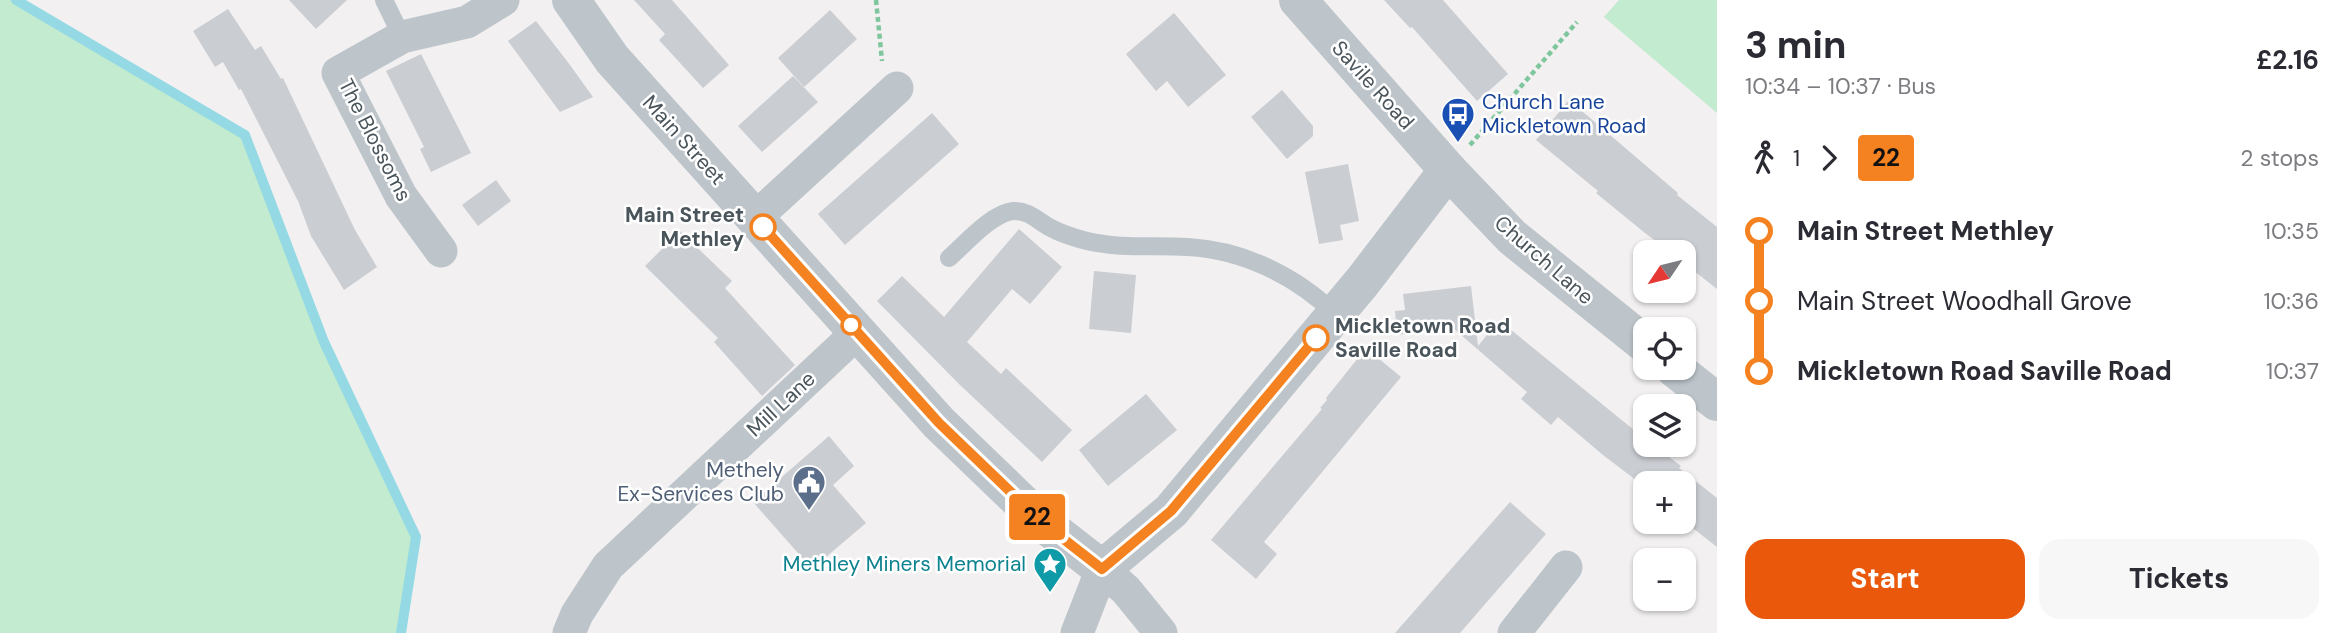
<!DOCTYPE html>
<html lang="en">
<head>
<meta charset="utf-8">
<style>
  :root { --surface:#fff; --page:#f7f7f7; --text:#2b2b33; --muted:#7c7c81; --accent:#ea580c }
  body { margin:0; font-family:"DM Sans",sans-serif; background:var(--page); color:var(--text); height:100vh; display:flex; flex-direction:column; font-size:26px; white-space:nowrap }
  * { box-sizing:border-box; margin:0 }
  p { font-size:23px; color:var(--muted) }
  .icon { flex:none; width:38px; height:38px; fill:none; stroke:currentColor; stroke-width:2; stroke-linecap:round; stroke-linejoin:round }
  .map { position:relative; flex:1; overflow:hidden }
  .sheet { display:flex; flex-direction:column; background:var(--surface); width:630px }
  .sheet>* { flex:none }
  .badge { padding:0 14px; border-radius:5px; font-size:24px; line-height:46px }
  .needle { width:46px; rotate:235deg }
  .tools { position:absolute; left:1633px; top:240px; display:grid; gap:14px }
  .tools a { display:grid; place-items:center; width:63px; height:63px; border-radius:14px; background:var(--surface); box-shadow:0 2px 5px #0004; font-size:35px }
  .map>.badge { position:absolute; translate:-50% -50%; box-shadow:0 0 0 4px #fff }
  .legs { display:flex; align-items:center; gap:10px; height:77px; padding:0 28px; font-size:23px }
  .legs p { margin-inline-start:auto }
  .summary { display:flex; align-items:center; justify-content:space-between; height:119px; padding:0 28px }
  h1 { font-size:38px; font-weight:700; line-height:52px }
  .cta { display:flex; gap:14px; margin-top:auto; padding:14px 28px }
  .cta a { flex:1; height:80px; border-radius:21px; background:var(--accent); color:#fff; font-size:28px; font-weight:700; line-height:80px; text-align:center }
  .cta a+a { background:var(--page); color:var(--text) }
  ul { padding:0 28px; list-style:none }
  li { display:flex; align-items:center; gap:24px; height:70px; font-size:26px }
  li i { display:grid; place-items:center; width:10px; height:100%; margin:0 9px; background:currentColor }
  li i::after { content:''; width:18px; height:18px; margin:-9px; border:5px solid; border-radius:50%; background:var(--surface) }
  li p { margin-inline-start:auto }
  li:first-child i { background:linear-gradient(#0000 50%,currentColor 0) }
  li:last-child i { background:linear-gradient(currentColor 50%,#0000 0) }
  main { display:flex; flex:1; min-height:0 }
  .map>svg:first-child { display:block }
  .green { fill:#c2ebcf }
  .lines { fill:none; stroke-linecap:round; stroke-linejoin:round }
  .stream { stroke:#94d9e4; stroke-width:10 }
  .building { fill:#cacdd2 }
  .path { stroke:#7ec69d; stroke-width:4.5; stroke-dasharray:5 3.5; stroke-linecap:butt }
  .service { stroke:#bdc5cb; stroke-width:18 }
  .minor { stroke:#bdc5cb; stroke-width:33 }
  .tertiary { stroke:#bdc5cb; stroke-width:38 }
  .line-1-casing { stroke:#fff; stroke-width:16 }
  .line-1 { stroke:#f58220; stroke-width:10 }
  .stop-1-dot { fill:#fff; stroke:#f58220; stroke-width:3.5 }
  .labels { text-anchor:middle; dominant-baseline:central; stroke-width:5; stroke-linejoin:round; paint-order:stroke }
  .street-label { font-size:21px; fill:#49545b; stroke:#fff }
  .transit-label { font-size:21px; fill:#164399; stroke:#fff; text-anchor:start }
  .stop-label { font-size:21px; font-weight:bold; fill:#49545b; stroke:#fff; text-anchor:end }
  .service-label { font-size:21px; fill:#4e5e75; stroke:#fff; text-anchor:end }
  .culture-label { font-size:21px; fill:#0d838f; stroke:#fff; text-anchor:end }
</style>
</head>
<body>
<main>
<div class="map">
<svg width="1717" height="633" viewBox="0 0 1717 633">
  <rect width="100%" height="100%" fill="#f2f0f0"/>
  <g class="green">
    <polygon points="0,0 16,0 245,135 324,342 416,537 405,633 0,633"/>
    <polygon points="1619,0 1717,0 1717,113 1604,17"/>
  </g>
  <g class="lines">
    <polyline class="stream" points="16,0 245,135 324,342 416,537 401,633"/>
  </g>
  <g class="building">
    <polygon points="289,0 347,0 316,29"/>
    <polygon points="634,0 672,0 729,65 703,88 659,40 665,34"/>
    <polygon points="1384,0 1443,0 1508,74 1477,101 1412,27 1410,28"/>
    <polygon points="228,9 255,50 261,46 281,79 283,78 355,230 377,267 344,290 311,236 298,201 241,89 239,90 223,62 215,67 193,31"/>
    <polygon points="830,10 857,39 804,87 778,58"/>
    <polygon points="1174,13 1226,75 1188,107 1167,81 1156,91 1126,54"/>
    <polygon points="536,21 570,65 593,97 560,112 554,104 508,41"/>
    <polygon points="421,54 471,153 431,172 420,149 424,147 386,71"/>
    <polygon points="793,76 818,102 762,152 738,126"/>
    <polygon points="1282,90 1313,126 1313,136 1287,159 1251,117"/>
    <polygon points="1569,100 1678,193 1677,195 1717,227 1717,289 1684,263 1684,252 1670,252 1645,233 1596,193 1598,191 1536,140"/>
    <polygon points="932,113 959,144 845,245 818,214"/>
    <polygon points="1348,164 1359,221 1340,225 1343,240 1319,244 1305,172"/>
    <polygon points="496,180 511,201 478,226 462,205"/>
    <polygon points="1019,229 1062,267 1030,304 1012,289 967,342 1001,374 1006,368 1072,430 1042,462 960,385 877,301 902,276 944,317"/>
    <polygon points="680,231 732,281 725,288 795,365 762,396 714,342 718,338 645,266"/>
    <polygon points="1094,271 1136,275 1131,333 1089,329"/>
    <polygon points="1471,286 1478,346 1499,320 1645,439 1645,444 1652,444 1681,466 1679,468 1717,498 1717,547 1685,522 1687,519 1684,517 1684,483 1645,483 1645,487 1603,455 1558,417 1551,425 1521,399 1527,392 1453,328 1397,335 1395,311 1405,310 1403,294"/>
    <polygon points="1366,348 1401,377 1264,542 1277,554 1256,579 1211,540 1322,409 1320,408 1327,400 1326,398"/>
    <polygon points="1146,394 1177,430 1108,486 1079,450"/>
    <polygon points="829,436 854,466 833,485 866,523 812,569 753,502"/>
    <polygon points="1510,502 1546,534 1460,633 1395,633"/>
  </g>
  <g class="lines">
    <g class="path">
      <polyline points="876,0 882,61"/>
      <polyline points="1470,145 1577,22"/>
    </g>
    <g class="service">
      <polyline points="384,0 402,37"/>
      <path d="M949,258C965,244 992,213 1013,211C1029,210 1039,222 1051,228C1062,234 1075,238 1087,241C1122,249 1152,245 1188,247C1243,250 1296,276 1335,314"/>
    </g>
    <g class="minor">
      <polyline points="755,218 897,88"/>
      <polyline points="441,251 401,196 338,73 402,37 467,22 503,0"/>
      <polyline points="569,633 577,614 608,566 858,332"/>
      <polyline points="1077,633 1102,569 1126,590 1161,633"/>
      <polyline points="1514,633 1566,567"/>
    </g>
    <g class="tertiary">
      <polyline points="571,0 612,59 939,423 1043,523 1102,569 1171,511 1363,281 1448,170"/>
      <polyline points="1298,0 1448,170 1512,237 1645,344"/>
      <polyline points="1674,368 1717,402"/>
    </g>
  </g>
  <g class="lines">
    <defs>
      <polyline id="line-1" points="763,227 939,423 1043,523 1102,569 1171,511 1316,338"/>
    </defs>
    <use href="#line-1" class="line-1-casing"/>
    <use href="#line-1" class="line-1"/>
  </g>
  <defs>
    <symbol id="bus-pin" viewBox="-11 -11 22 30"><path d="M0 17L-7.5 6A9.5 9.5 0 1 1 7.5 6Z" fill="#1a4fb4" stroke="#fff"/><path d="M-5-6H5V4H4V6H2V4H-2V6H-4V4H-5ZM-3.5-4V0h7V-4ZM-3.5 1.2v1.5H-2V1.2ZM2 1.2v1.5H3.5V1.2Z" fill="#fff"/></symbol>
    <symbol id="civic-pin" viewBox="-11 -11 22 30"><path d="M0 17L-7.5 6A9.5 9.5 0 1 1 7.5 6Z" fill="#5c6f8a" stroke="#fff"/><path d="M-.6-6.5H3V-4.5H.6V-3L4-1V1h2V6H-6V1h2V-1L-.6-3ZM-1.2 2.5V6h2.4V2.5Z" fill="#fff"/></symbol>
    <symbol id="sight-pin" viewBox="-11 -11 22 30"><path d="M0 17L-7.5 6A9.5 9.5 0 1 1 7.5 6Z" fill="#0f9aa8" stroke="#fff"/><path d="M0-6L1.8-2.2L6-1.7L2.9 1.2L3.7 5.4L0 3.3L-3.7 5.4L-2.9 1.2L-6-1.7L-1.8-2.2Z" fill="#fff"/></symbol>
  </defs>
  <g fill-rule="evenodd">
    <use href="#bus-pin" x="1439" y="95" width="38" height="52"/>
    <use href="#civic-pin" x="790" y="463" width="38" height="52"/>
    <use href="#sight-pin" x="1031" y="545" width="38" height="52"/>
  </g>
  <g class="stop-1-dot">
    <circle cx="763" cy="227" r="12"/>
    <circle cx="851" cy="325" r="9"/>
    <circle cx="1316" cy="338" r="12"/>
  </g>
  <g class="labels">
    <g class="street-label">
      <text transform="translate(1373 85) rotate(48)">Savile Road</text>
      <text transform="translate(375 140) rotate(63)">The Blossoms</text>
      <text transform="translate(684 140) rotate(48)">Main Street</text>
      <text transform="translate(1544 260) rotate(41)">Church Lane</text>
      <text transform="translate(781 404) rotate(-43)">Mill Lane</text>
    </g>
    <g class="transit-label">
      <text x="1482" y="102">Church Lane<tspan x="1482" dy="24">Mickletown Road</tspan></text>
    </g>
    <g class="stop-label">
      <text x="744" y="215">Main Street<tspan x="744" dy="24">Methley</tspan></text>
      <text x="1335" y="326" text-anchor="start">Mickletown Road<tspan x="1335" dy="24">Saville Road</tspan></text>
    </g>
    <g class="service-label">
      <text x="784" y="470">Methely<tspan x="784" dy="24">Ex-Services Club</tspan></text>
    </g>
    <g class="culture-label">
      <text x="1026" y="564">Methley Miners Memorial</text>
    </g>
  </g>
</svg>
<div class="tools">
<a><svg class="needle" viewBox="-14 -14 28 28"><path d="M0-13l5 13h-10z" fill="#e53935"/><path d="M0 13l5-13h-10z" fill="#7c7c81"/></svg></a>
<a><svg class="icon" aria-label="locate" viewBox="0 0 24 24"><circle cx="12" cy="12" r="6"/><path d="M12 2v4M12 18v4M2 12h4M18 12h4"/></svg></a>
<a><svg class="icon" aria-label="layers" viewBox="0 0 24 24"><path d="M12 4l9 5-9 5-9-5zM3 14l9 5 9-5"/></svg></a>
<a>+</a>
<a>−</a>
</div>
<b class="badge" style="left:1037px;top:517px;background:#f58220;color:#111">22</b>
</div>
<section class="sheet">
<div class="summary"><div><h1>3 min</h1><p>10:34 – 10:37 · Bus</p></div><b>£2.16</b></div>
<div class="legs"><svg class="icon" aria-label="walk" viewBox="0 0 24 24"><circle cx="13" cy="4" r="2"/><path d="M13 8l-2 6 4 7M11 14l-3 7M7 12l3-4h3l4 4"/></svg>1<svg class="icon" aria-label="forward" viewBox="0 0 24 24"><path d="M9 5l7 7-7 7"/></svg><b class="badge" style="background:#f58220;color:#111">22</b><p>2 stops</p></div>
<ul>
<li><i style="color:#f58220"></i><b>Main Street Methley</b><p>10:35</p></li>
<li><i style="color:#f58220"></i><span>Main Street Woodhall Grove</span><p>10:36</p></li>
<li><i style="color:#f58220"></i><b>Mickletown Road Saville Road</b><p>10:37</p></li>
</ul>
<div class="cta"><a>Start</a><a>Tickets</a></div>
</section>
</main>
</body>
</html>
